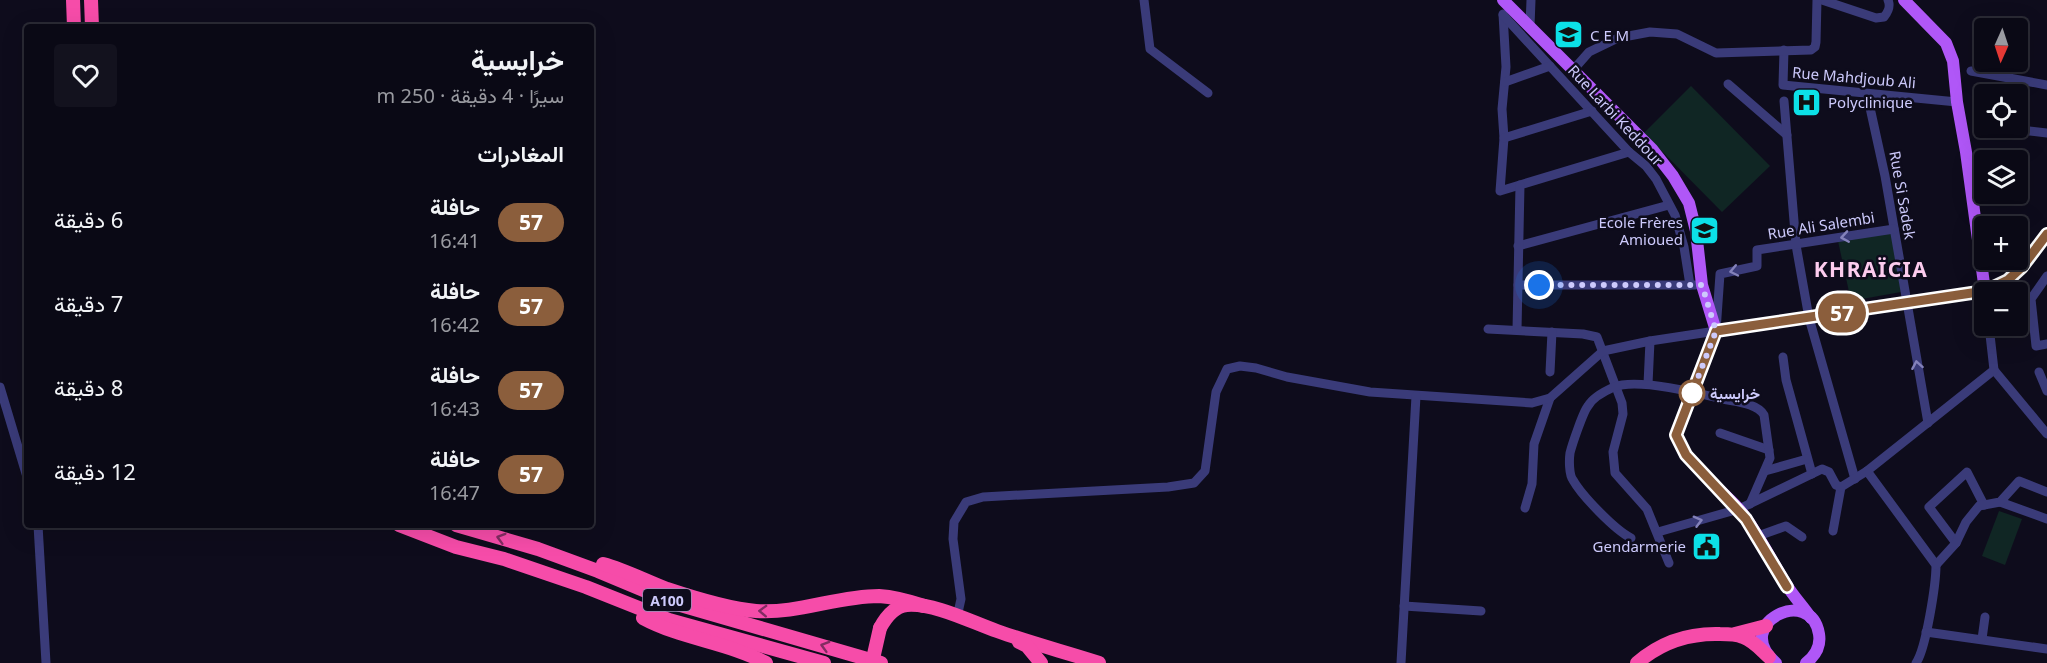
<!DOCTYPE html>
<html lang="ar">
<head>
<meta charset="utf-8">
<style>
  :root { --surface:#0a0915; --page:#13121e; --text:#f1f3f6; --muted:#999aa0; --line:#2a2a34 }
  body { margin:0; font-family:"Noto Sans",Vazirmatn,sans-serif; background:var(--page); color:var(--text); direction:rtl; height:100vh; display:flex; flex-direction:column; font-size:22px; white-space:nowrap }
  * { box-sizing:border-box; margin:0 }
  p { font-size:20px; color:var(--muted) }
  .icon { flex:none; width:33px; height:33px; fill:none; stroke:currentColor; stroke-width:2; stroke-linecap:round; stroke-linejoin:round }
  .map { position:relative; flex:1; overflow:hidden; direction:ltr }
  .details { position:absolute; left:24px; top:24px; width:570px; height:504px; display:flex; flex-direction:column; background:var(--surface); border-radius:6px; box-shadow:0 6px 24px #0002,0 0 0 2px var(--line); direction:rtl }
  .details>* { flex:none }
  .badge { padding:0 12px; border-radius:20px; font-size:21px; line-height:39px }
  .needle { width:39px; rotate:183deg }
  .fabs { position:absolute; left:1974px; top:18px; display:grid; gap:12px }
  .fabs a { display:grid; place-items:center; width:54px; height:54px; border-radius:6px; background:var(--surface); box-shadow:0 6px 24px #0002,0 0 0 2px var(--line); font-size:30px }
  .you { position:absolute; width:30px; height:30px; margin:-15px; border:4px solid #fff; border-radius:50%; background:#1a73e8; box-shadow:0 0 0 9px #1a73e833 }
  .map>.badge { position:absolute; translate:-50% -50%; box-shadow:0 0 0 3px #fff }
  h2 { padding:0 30px; font-size:22px; line-height:54px }
  .round { display:grid; place-items:center; flex:none; width:63px; height:63px; border-radius:6px; background:var(--page) }
  .head { display:flex; align-items:center; justify-content:space-between; height:102px; padding:0 30px }
  h1 { font-size:28px; font-weight:700; line-height:45px }
  ul { padding:0; list-style:none }
  li { display:flex; align-items:center; gap:18px; height:84px; padding:0 30px }
  li div { flex:1 }
  li b { display:block; font-size:22px }
  li em { font-style:normal }
  li .badge { min-width:66px; font-weight:700; text-align:center }
  .map>svg:first-child { display:block }
  .green { fill:#102624 }
  .lines { fill:none; stroke-linecap:round; stroke-linejoin:round }
  .minor { stroke:#3a3b79; stroke-width:9 }
  .major { stroke:#b057f7; stroke-width:12 }
  .highway { stroke:#f64ca9; stroke-width:14 }
  .highway-bridge { stroke:#f64ca9; stroke-width:14 }
  .oneway { stroke:#8482ba }
  .oneway2 { stroke:#822c62 }
  .line-casing { stroke:#fff; stroke-width:14 }
  .line { stroke:#8b5e3c; stroke-width:9 }
  .walk { stroke:#cdcafc; stroke-width:6; stroke-dasharray:0 10.8 }
  .stop-dot { fill:#fff; stroke:#8b5e3c; stroke-width:3 }
  .labels { text-anchor:middle; dominant-baseline:central; stroke-width:5; stroke-linejoin:round; paint-order:stroke }
  .shield { fill:#0e0c1c; stroke:#9491b9; stroke-width:1.5 }
  .shield-label { font-size:14px; font-weight:bold; fill:#cdcafc }
  .poi-label { font-size:15px; fill:#cdcafc; stroke:#0e0c1c; text-anchor:start }
  .street-label { font-size:15px; fill:#cdcafc; stroke:#0e0c1c }
  .stop-label { font-size:15px; font-weight:bold; fill:#cdcafc; stroke:#0e0c1c; text-anchor:start }
  .district-label { font-size:21px; font-weight:bold; letter-spacing:1.5px; fill:#fcccee; stroke:#0e0c1c }
</style>
</head>
<body>
<div class="map">
<svg width="2047" height="663" viewBox="0 0 2047 663">
  <rect width="100%" height="100%" fill="#0e0c1c"/>
  <g class="green">
    <polygon points="1691,86 1770,166 1722,212 1644,133"/>
    <polygon points="1892,233 1901,292 1851,301 1838,241"/>
    <polygon points="1999,511 2022,519 2005,565 1982,556"/>
  </g>
  <g class="lines">
    <g class="minor">
      <polyline points="1144,0 1150,49 1208,93"/>
      <path d="M1822,0L1876,18L1884,17C1888,12 1891,7 1888,0"/>
      <polyline points="1503,14 1506,67 1502,109 1504,138 1500,191 1629,152"/>
      <polyline points="1503,15 1629,152 1646,166 1656,179 1675,215 1684,247 1690,285"/>
      <polyline points="1530,26 1531,0"/>
      <polyline points="1784,50 1783,85 1957,102"/>
      <polyline points="1574,69 1589,52 1618,38 1650,32 1677,34 1716,53 1811,50 1815,47 1816,42 1817,0"/>
      <polyline points="1971,71 2047,85"/>
      <polyline points="1505,82 1550,66"/>
      <polyline points="1728,84 1787,135"/>
      <polyline points="1867,94 1885,176 1928,423"/>
      <polyline points="1784,101 1796,245 1809,318 1855,479"/>
      <polyline points="2004,128 2047,133"/>
      <polyline points="1504,138 1592,111"/>
      <polyline points="1518,246 1669,205"/>
      <polyline points="2047,276 2031,299 2036,346 2047,344"/>
      <polyline points="1518,285 1695,285"/>
      <polyline points="1488,329 1583,334 1597,337 1622,403 1623,414 1613,452 1615,473 1647,509 1669,563"/>
      <polyline points="1517,330 1520,185"/>
      <polyline points="1783,357 1786,380 1812,474"/>
      <polyline points="1994,370 2047,434"/>
      <polyline points="1550,372 1552,332"/>
      <polyline points="2039,372 2047,391"/>
      <polyline points="1648,384 1650,341"/>
      <polyline points="0,387 27,477"/>
      <polyline points="1720,433 1769,450"/>
      <polyline points="1765,471 1807,459"/>
      <path d="M1867,471L1936,565C1936,584 1926,649 1916,663"/>
      <polyline points="2000,502 2047,519"/>
      <polyline points="1525,508 1532,484 1534,444 1550,398"/>
      <polyline points="38,525 46,663"/>
      <polyline points="1833,531 1841,487"/>
      <polyline points="1658,532 1739,509 1822,469 1829,472 1836,485 1841,487 1867,471 1994,370 1989,326"/>
      <polyline points="1758,536 1786,526 1802,537"/>
      <path d="M1631,538C1615,530 1582,496 1573,480C1569,475 1569,460 1570,453C1572,445 1583,412 1588,406C1593,397 1605,391 1614,387C1636,378 1694,392 1718,398C1732,402 1756,402 1764,415L1770,458L1750,504"/>
      <polyline points="1956,543 1929,507 1967,472 1984,505"/>
      <polyline points="1936,565 1956,543 1966,522 1979,506 2000,502 2019,481 2047,492"/>
      <polyline points="1404,606 1481,611"/>
      <polyline points="957,617 961,599 953,539 954,522 966,502 983,497 1168,487 1194,483 1205,471 1216,392 1227,369 1240,366 1256,368 1287,377 1370,392 1532,403 1550,398 1603,351 1650,341 1716,331 1720,274 1757,266 1757,250 1894,229"/>
      <polyline points="1926,632 2047,649"/>
      <polyline points="1982,639 1985,617"/>
      <polyline points="1401,663 1416,396"/>
    </g>
    <g class="major">
      <polyline points="1503,0 1652,149 1673,176 1689,203 1696,231 1702,285 1716,331"/>
      <polyline points="1904,0 1946,43 1953,61 1957,102 1966,152 1985,291"/>
      <path d="M1811,618C1803,606 1793,596 1786,584C1770,559 1758,532 1739,509C1719,487 1686,464 1676,435L1716,331L1985,291L2008,280L2022,267L2047,234"/>
      <path d="M1776,663C1730,624 1811,584 1819,634C1821,646 1815,656 1806,663"/>
    </g>
    <g class="highway">
      <polyline points="73,0 74,27"/>
      <polyline points="91,0 92,27"/>
      <polyline points="399,525 456,547 504,559 586,587 669,620 824,663"/>
      <polyline points="456,525 538,549 598,571 677,604 881,663"/>
      <path d="M603,564C625,570 646,581 667,589C694,598 729,609 756,611C798,614 837,596 879,596C895,597 909,601 924,606"/>
      <path d="M643,618C682,639 727,642 766,663"/>
      <path d="M880,628C886,617 894,606 907,605C935,603 971,622 997,631C1030,643 1065,652 1099,663"/>
      <polyline points="1735,634 1766,626"/>
      <polyline points="1019,642 1027,646 1041,663"/>
      <path d="M1637,663C1661,642 1688,633 1720,634C1728,634 1736,634 1743,637C1754,641 1761,650 1769,657"/>
    </g>
    <polyline class="highway-bridge" points="872,663 880,628"/>
  </g>
  <defs><path id="oneway-chevron" d="M-2-3.5L2.5 0L-2 3.5" fill="none" stroke-width="1.6" stroke-linecap="round" stroke-linejoin="round" transform="scale(1.5)"/></defs>
  <g class="oneway">
    <use href="#oneway-chevron" transform="translate(1845 237) rotate(171)"/>
    <use href="#oneway-chevron" transform="translate(1734 271) rotate(168)"/>
    <use href="#oneway-chevron" transform="translate(1917 365) rotate(-100)"/>
    <use href="#oneway-chevron" transform="translate(1698 521) rotate(-15)"/>
  </g>
  <g class="oneway2">
    <use href="#oneway-chevron" transform="translate(501 538) rotate(-164)"/>
    <use href="#oneway-chevron" transform="translate(763 611) rotate(-178)"/>
    <use href="#oneway-chevron" transform="translate(825 646) rotate(-164)"/>
  </g>
  <g class="lines">
    <defs>
      <polyline id="line" points="1787,587 1746,519 1686,455 1676,435 1716,331 1985,291 2008,280 2022,267 2047,234"/>
    </defs>
    <use href="#line" class="line-casing"/>
    <use href="#line" class="line"/>
    <polyline class="walk" points="1539,285 1702,285 1716,331 1692,393"/>
  </g>
  <defs>
    <symbol id="school-square" viewBox="-11 -11 22 22"><rect x="-9" y="-9" width="18" height="18" rx="4" fill="#0ce0e7" stroke="#0e0c1c"/><path d="M0-5L7-2L0 1L-7-2ZM-4 1L0 2.5L4 1V4Q0 6-4 4Z" fill="#111"/></symbol>
    <symbol id="hospital-square" viewBox="-11 -11 22 22"><rect x="-9" y="-9" width="18" height="18" rx="4" fill="#0ce0e7" stroke="#0e0c1c"/><path d="M-5-5h3v3.5h4V-5h3V5h-3V1.5h-4V5h-3Z" fill="#111"/></symbol>
    <symbol id="civic-square" viewBox="-11 -11 22 22"><rect x="-9" y="-9" width="18" height="18" rx="4" fill="#0ce0e7" stroke="#0e0c1c"/><path d="M-.6-6.5H3V-4.5H.6V-3L4-1V1h2V6H-6V1h2V-1L-.6-3ZM-1.2 2.5V6h2.4V2.5Z" fill="#111"/></symbol>
  </defs>
  <g fill-rule="evenodd">
    <use href="#school-square" x="1552" y="18" width="33" height="33"/>
    <use href="#hospital-square" x="1790" y="86" width="33" height="33"/>
    <use href="#school-square" x="1688" y="214" width="33" height="33"/>
    <use href="#civic-square" x="1690" y="530" width="33" height="33"/>
  </g>
  <circle class="stop-dot" cx="1692" cy="393" r="12"/>
  <g class="labels">
    <rect class="shield" x="643" y="589" width="48" height="22" rx="4.5"/>
    <g class="shield-label">
      <text x="667" y="600">A100</text>
    </g>
    <g class="poi-label">
      <text x="1590" y="35">C E M</text>
      <text x="1828" y="102">Polyclinique</text>
      <text x="1683" y="222" text-anchor="end">Ecole Frères<tspan x="1683" dy="17">Amioued</tspan></text>
      <text x="1686" y="546" text-anchor="end">Gendarmerie</text>
    </g>
    <g class="street-label">
      <text transform="translate(1854 77) rotate(5)">Rue Mahdjoub Ali</text>
      <text transform="translate(1616 115) rotate(47)">Rue Larbi Keddour</text>
      <text transform="translate(1903 195) rotate(80)">Rue Si Sadek</text>
      <text transform="translate(1821 225) rotate(-9)">Rue Ali Salembi</text>
    </g>
    <g class="stop-label">
      <text x="1710" y="393">خرايسية</text>
    </g>
    <g class="district-label">
      <text x="1871" y="269">KHRAÏCIA</text>
    </g>
  </g>
</svg>
<div class="fabs">
<a><svg class="needle" viewBox="-14 -14 28 28"><path d="M0-13l5 13h-10z" fill="#e53935"/><path d="M0 13l5-13h-10z" fill="#999aa0"/></svg></a>
<a><svg class="icon" aria-label="locate" viewBox="0 0 24 24"><circle cx="12" cy="12" r="6"/><path d="M12 2v4M12 18v4M2 12h4M18 12h4"/></svg></a>
<a><svg class="icon" aria-label="layers" viewBox="0 0 24 24"><path d="M12 4l9 5-9 5-9-5zM3 14l9 5 9-5"/></svg></a>
<a>+</a>
<a>−</a>
</div>
<div class="you" style="left:1539px;top:285px"></div>
<b class="badge" style="left:1842px;top:313px;background:#8b5e3c;color:#fff">57</b>
<section class="details">
<div class="head"><div><h1>خرايسية</h1><p>سيرًا · 4 دقيقة · 250 m</p></div><a class="round"><svg class="icon" aria-label="heart" viewBox="0 0 24 24"><path d="M12 20l-8-8c-3-5 5-10 8-4 3-6 11-1 8 4z"/></svg></a></div>
<h2>المغادرات</h2>
<ul>
<li><span class="badge" style="background:#8b5e3c;color:#fff">57</span><div><b>حافلة</b><p>16:41</p></div><em>6 دقيقة</em></li>
<li><span class="badge" style="background:#8b5e3c;color:#fff">57</span><div><b>حافلة</b><p>16:42</p></div><em>7 دقيقة</em></li>
<li><span class="badge" style="background:#8b5e3c;color:#fff">57</span><div><b>حافلة</b><p>16:43</p></div><em>8 دقيقة</em></li>
<li><span class="badge" style="background:#8b5e3c;color:#fff">57</span><div><b>حافلة</b><p>16:47</p></div><em>12 دقيقة</em></li>
</ul>
</section>
</div>
</body>
</html>
